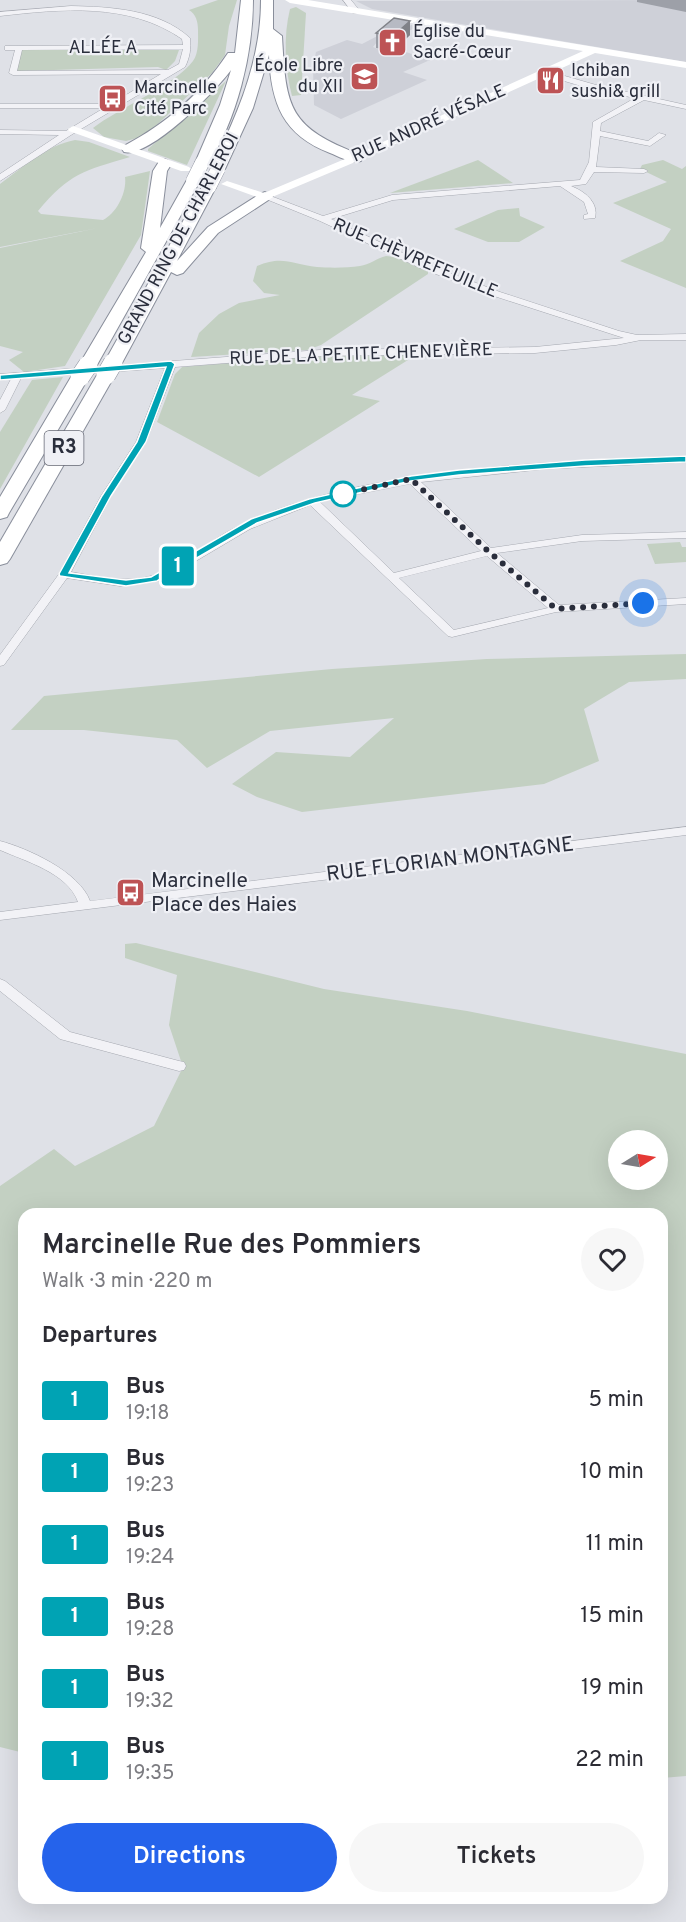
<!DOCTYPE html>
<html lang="en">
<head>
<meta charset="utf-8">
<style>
  :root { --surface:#fff; --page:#f7f7f7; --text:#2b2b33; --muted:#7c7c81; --accent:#2563eb }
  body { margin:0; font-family:Overpass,sans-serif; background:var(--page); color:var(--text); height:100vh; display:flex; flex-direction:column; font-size:22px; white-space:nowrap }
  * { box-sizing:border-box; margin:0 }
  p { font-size:20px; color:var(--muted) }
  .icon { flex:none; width:33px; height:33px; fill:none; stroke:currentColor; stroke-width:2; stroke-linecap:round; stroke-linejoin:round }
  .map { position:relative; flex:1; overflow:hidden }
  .panel { position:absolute; left:18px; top:1208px; width:650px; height:696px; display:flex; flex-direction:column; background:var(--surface); border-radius:18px; box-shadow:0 6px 24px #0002 }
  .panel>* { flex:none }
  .badge { padding:0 12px; border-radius:4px; font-size:21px; line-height:39px }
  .needle { width:39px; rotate:79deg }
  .fabs { position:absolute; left:608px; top:1130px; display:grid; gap:12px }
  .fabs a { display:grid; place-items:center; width:60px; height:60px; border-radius:50%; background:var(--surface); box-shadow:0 6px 24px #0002; font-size:30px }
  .you { position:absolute; width:30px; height:30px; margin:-15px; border:4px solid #fff; border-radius:50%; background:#1a73e8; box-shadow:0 0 0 9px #1a73e833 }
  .map>.badge { position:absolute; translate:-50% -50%; box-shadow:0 0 0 3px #fff }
  h2 { padding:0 24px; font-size:22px; line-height:54px }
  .round { display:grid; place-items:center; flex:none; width:63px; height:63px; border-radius:32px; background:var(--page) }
  .head { display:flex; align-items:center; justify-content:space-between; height:102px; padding:0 24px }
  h1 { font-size:28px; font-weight:600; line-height:45px }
  .action { display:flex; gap:12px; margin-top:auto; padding:12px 24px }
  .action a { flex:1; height:69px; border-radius:36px; background:var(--accent); color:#fff; font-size:24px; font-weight:600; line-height:69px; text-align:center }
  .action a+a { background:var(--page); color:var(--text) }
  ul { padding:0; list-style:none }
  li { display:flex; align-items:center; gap:18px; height:72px; padding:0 24px }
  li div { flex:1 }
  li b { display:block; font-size:22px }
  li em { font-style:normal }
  li .badge { min-width:66px; font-weight:700; text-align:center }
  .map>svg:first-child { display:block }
  .built { fill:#ced0d8 }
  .green { fill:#c3d0c2; fill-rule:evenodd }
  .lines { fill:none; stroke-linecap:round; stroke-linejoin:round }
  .street-casing { stroke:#a5a8b0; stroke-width:1 }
  .highway-casing { stroke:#898e9b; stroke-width:2 }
  .street { fill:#f2f2f6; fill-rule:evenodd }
  .secondary { fill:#fff; fill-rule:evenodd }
  .highway { fill:#fff; fill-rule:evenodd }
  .highway-bridge-far1-casing { stroke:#898e9b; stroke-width:15; stroke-linecap:butt }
  .highway-bridge-casing { stroke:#898e9b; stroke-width:20; stroke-linecap:butt }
  .highway-bridge-far1 { stroke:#fff; stroke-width:14 }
  .highway-bridge { stroke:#fff; stroke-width:19 }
  .wall { fill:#9da0a8 }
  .shaded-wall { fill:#808288 }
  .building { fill:#b7bac3; stroke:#808288; stroke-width:1.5 }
  .line { fill:#00a3b4; stroke:#fff; stroke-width:1.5 }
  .walk { stroke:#2a2e3c; stroke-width:6; stroke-dasharray:0 10.8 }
  .stop-dot { fill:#fff; stroke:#00a3b4; stroke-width:3 }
  .labels { text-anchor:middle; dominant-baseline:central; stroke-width:4.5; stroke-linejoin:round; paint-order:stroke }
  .far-poi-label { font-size:18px; fill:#2a2e3c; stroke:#eff0f5; text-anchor:start }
  .far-street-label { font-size:18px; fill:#2a2e3c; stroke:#eff0f5 }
  .shield { fill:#eff0f5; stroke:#656874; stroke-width:1.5 }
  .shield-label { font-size:20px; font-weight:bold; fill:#2a2e3c }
  .street-label { font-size:21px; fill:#2a2e3c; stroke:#eff0f5 }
  .poi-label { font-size:21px; fill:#2a2e3c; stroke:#eff0f5; text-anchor:start }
</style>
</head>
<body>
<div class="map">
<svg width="686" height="1922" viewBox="0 0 686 1922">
  <rect width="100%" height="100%" fill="#dfe1e7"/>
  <g class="built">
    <polygon points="686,0 686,62 372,9 356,1"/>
    <polygon points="411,25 416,26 411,30 391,32 380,38 373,47 380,50 400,50 430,60 403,72 427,80 341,119 314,105 313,66 316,52 347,40 362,44 389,30 407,29"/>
  </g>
  <g class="green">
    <path d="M218,0H237L229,26L225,55L212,73L145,136L126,141L104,137L93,128C119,108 175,85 193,61C199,53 198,39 198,30C198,22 196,14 189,10Z"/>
    <path d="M296,7L306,13L301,95L292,96C285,69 283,37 290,9Z"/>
    <polygon points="18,50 179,50 175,61 166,70 158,67 18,71 14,69"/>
    <polygon points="226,81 187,165 148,151 148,149"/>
    <path d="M75,140L89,142L130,157C83,171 70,173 38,211L41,214L103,220C117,213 127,192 125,177L150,171L141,235L65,366L24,372L9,360L23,352L0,346V248L98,228L0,247V184C23,167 47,145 75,140Z"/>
    <polygon points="478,160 513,183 390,193"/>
    <polygon points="663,160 682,169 686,166 686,288 620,261 663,241 671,229 613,203 667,182 640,169 642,165"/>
    <polygon points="519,208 520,216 545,227 519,242 488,242 454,229 498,210"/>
    <path d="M386,256L395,257L428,271V274L321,345L307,350L191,357L199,333L219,314L239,303L280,295L264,293L253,281L257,266C282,255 292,264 317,267C330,268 347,268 360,266C369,265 377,258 386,256Z"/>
    <polygon points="416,355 352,395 380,401 259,477 157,422 175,374 182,367 304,357"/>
    <polygon points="63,377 0,489 0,432 32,380"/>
    <polygon points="680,542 682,547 686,547 686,562 655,564 647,544"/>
    <polygon points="686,654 686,679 629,682 584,709 599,761 544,784 302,812 257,797 232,784 276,752 350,757 394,718 270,731 207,768 177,740 84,730 11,730 44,696 332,669 487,659"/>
    <path d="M136,943L324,989L467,1011L686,1054V1776L662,1778V1214H24V1753L0,1747V1186L54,1149L75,1166L154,1126L183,1067L169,1025L177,975L125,958V944ZM618,1140H657V1179H618Z"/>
  </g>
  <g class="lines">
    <defs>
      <g id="street">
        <polygon points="343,0 351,0 360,11 359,13 353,13"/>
        <path d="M71,6C111,7 158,9 190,38C191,49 190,57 185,67L71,135L0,181V174L59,135L0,134V130L66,131L104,108H0V104H111L161,74L13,75L9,73L15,50H5V46L183,45L182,39C129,2 61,9 0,16V12ZM183,49L179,64L168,70L17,71L22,50Z"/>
        <path d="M544,70L596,85L686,105V109L644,100L601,123L600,131L648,141L659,133L666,135L650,146L600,136L596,167L644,169L648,171L644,173L594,172L586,184L571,186C584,191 599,202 595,218L584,219V215L588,214L584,202L560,186L393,200L331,219L426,264L500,292L619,331L637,335L686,334V340H641L616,345L535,353L320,356L175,367L146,442L111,496L71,572C94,576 119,582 142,578C174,573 202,546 229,531C270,509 313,497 358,487C464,465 576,460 686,456V462L544,469L421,482L491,548L582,535L686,532V538L582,541L497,553L559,605L686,598V604L556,612L452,637L448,636L310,505L250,529L179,571L158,581L120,586L67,578L4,665L0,666V655L59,574L101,496L136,442L165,368L21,378L5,410L0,413V400L11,379L0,380V374L320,350L535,347L624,338L494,296L420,268L320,221L261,197L268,195L323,216L392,195L580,180L589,162L593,122L635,98L591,89L541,74L540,72ZM410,484L481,551L394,573L320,502ZM487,556L548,608L454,630L399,578Z"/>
        <path d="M686,827V835L0,920V912L78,902C68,873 25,861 0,850V841C27,848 80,872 90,901Z"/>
        <polygon points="0,979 5,981 70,1032 179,1061 184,1062 186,1066 184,1070 179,1071 60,1039 0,991"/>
      </g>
      <g id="highway">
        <path d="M241,0H253C253,54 237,120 207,166L202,167L195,163L220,105L231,70C216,91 150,158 124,152L122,149L124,146C167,123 201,94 228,53H235Z"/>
        <path d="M261,0H273V29L282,36C286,110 289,127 361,155L363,158L361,161C351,164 340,157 330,153C283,135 271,104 269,55L253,108L225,169L218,173L211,169C237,115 261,62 261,0Z"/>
        <polygon points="165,159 172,163 167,171 160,228 188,178 193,177 200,181 97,365 94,369 82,369 79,365 146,252 141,248 153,171 160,160"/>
        <polygon points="209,183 216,187 177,261 208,227 260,194 265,192 273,197 218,233 183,273 177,275 171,272 122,363 119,367 107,367 104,363 202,187"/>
        <polygon points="106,370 112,371 115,375 10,559 7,563 0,565 0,542 97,375 100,371"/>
        <polygon points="80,372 86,373 89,377 9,513 7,517 0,519 0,497 71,377 74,373"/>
      </g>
    </defs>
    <use href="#street" class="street-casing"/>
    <use href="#highway" class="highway-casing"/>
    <use href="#street" class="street"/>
    <g class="secondary">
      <polygon points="285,0 308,0 686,62 686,68 595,53 360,160 265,200 221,184 227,181 264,193 352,156 583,51 290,3"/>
      <polygon points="73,126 189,167 191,169 189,171 181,171 69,131 68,129"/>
    </g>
    <use href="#highway" class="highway"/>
    <defs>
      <g id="highway-bridge-far1">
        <polyline points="193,181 202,163"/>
        <polyline points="209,187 218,169"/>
      </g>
      <g id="highway-bridge">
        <polyline points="106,375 113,363"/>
        <polyline points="80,377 88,365"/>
      </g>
    </defs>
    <use href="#highway-bridge-far1" class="highway-bridge-far1-casing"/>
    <use href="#highway-bridge" class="highway-bridge-casing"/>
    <use href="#highway-bridge-far1" class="highway-bridge-far1"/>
    <use href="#highway-bridge" class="highway-bridge"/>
  </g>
  <g class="wall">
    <polygon points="637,0 686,0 686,12 637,2"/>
    <polygon points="410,21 410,35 393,51 376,48 376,33"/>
  </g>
  <polygon class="shaded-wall" points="410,21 410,35 393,51 393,36"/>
  <polygon class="building" points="394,18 410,21 393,36 376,33"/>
  <polygon class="line" points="171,361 175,364 146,442 111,496 69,573 126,580 151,577 251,519 309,499 411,476 459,470 585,460 686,456 686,462 585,466 459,475 411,481 315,503 257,523 157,581 126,586 60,576 59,574 102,496 137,442 166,367 0,380 0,375"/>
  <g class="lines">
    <polyline class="walk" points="343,494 411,479 488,551 556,609 643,603"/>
  </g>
  <defs>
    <symbol id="church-square" viewBox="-11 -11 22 22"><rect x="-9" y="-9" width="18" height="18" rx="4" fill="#bd5355" stroke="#eff0f5"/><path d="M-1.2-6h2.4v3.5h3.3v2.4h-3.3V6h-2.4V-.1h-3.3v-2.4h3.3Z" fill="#fff"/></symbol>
    <symbol id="school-square" viewBox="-11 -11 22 22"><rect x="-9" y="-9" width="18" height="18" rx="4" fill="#bd5355" stroke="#eff0f5"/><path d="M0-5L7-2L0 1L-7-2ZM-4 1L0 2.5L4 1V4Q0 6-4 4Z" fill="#fff"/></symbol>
    <symbol id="restaurant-square" viewBox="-11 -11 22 22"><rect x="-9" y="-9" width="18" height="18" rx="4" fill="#bd5355" stroke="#eff0f5"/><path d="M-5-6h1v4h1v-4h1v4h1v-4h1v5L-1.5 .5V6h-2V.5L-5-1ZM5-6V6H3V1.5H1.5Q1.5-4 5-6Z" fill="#fff"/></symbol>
    <symbol id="bus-square" viewBox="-11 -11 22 22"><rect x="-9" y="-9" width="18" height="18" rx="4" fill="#bd5355" stroke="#eff0f5"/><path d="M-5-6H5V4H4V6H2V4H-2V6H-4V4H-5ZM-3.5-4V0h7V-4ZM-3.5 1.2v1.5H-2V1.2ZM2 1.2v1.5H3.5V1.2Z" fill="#fff"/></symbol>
  </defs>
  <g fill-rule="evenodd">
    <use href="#church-square" x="376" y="26" width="33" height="33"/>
    <use href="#school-square" x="348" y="60" width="33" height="33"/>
    <use href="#restaurant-square" x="534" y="64" width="33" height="33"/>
    <use href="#bus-square" x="96" y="82" width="33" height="33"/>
    <use href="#bus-square" x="114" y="876" width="33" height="33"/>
  </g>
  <circle class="stop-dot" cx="343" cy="494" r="12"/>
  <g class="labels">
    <g class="far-poi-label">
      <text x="413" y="32">Église du<tspan x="413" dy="21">Sacré-Cœur</tspan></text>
      <text x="343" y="66" text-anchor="end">École Libre<tspan x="343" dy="21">du XII</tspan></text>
      <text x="571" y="71">Ichiban<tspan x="571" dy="21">sushi&amp; grill</tspan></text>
      <text x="134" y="88">Marcinelle<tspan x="134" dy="21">Cité Parc</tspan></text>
    </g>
    <g class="far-street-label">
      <text x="103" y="48">ALLÉE A</text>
      <text transform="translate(429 124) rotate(-24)">RUE ANDRÉ VÉSALE</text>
      <text transform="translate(179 239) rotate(-62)">GRAND RING DE CHARLEROI</text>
      <text transform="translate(415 259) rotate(23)">RUE CHÈVREFEUILLE</text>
      <text transform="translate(361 355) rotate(-2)">RUE DE LA PETITE CHENEVIÈRE</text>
    </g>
    <rect class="shield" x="44.5" y="431" width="39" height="34" rx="4.5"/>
    <g class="shield-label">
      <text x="64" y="448">R3</text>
    </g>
    <g class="street-label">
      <text transform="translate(450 860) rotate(-7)">RUE FLORIAN MONTAGNE</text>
    </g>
    <g class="poi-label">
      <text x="151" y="881">Marcinelle<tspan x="151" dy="24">Place des Haies</tspan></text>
    </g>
  </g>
</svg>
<div class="fabs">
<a><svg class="needle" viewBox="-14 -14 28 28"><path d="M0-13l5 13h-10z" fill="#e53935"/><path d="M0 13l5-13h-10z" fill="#7c7c81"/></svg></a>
</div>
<div class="you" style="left:643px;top:603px"></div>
<b class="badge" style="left:178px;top:566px;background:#00a3b4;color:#fff">1</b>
<section class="panel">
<div class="head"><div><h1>Marcinelle Rue des Pommiers</h1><p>Walk · 3 min · 220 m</p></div><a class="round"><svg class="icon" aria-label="heart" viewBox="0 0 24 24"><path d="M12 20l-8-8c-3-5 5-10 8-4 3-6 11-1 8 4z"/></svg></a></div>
<h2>Departures</h2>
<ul>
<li><span class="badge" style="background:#00a3b4;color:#fff">1</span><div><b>Bus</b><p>19:18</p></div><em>5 min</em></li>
<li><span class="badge" style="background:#00a3b4;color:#fff">1</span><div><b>Bus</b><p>19:23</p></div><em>10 min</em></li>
<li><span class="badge" style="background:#00a3b4;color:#fff">1</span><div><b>Bus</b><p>19:24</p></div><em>11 min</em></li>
<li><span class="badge" style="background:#00a3b4;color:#fff">1</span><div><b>Bus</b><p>19:28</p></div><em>15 min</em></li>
<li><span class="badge" style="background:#00a3b4;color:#fff">1</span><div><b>Bus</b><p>19:32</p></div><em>19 min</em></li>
<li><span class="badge" style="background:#00a3b4;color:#fff">1</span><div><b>Bus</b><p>19:35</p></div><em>22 min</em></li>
</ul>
<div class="action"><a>Directions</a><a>Tickets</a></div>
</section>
</div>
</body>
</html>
